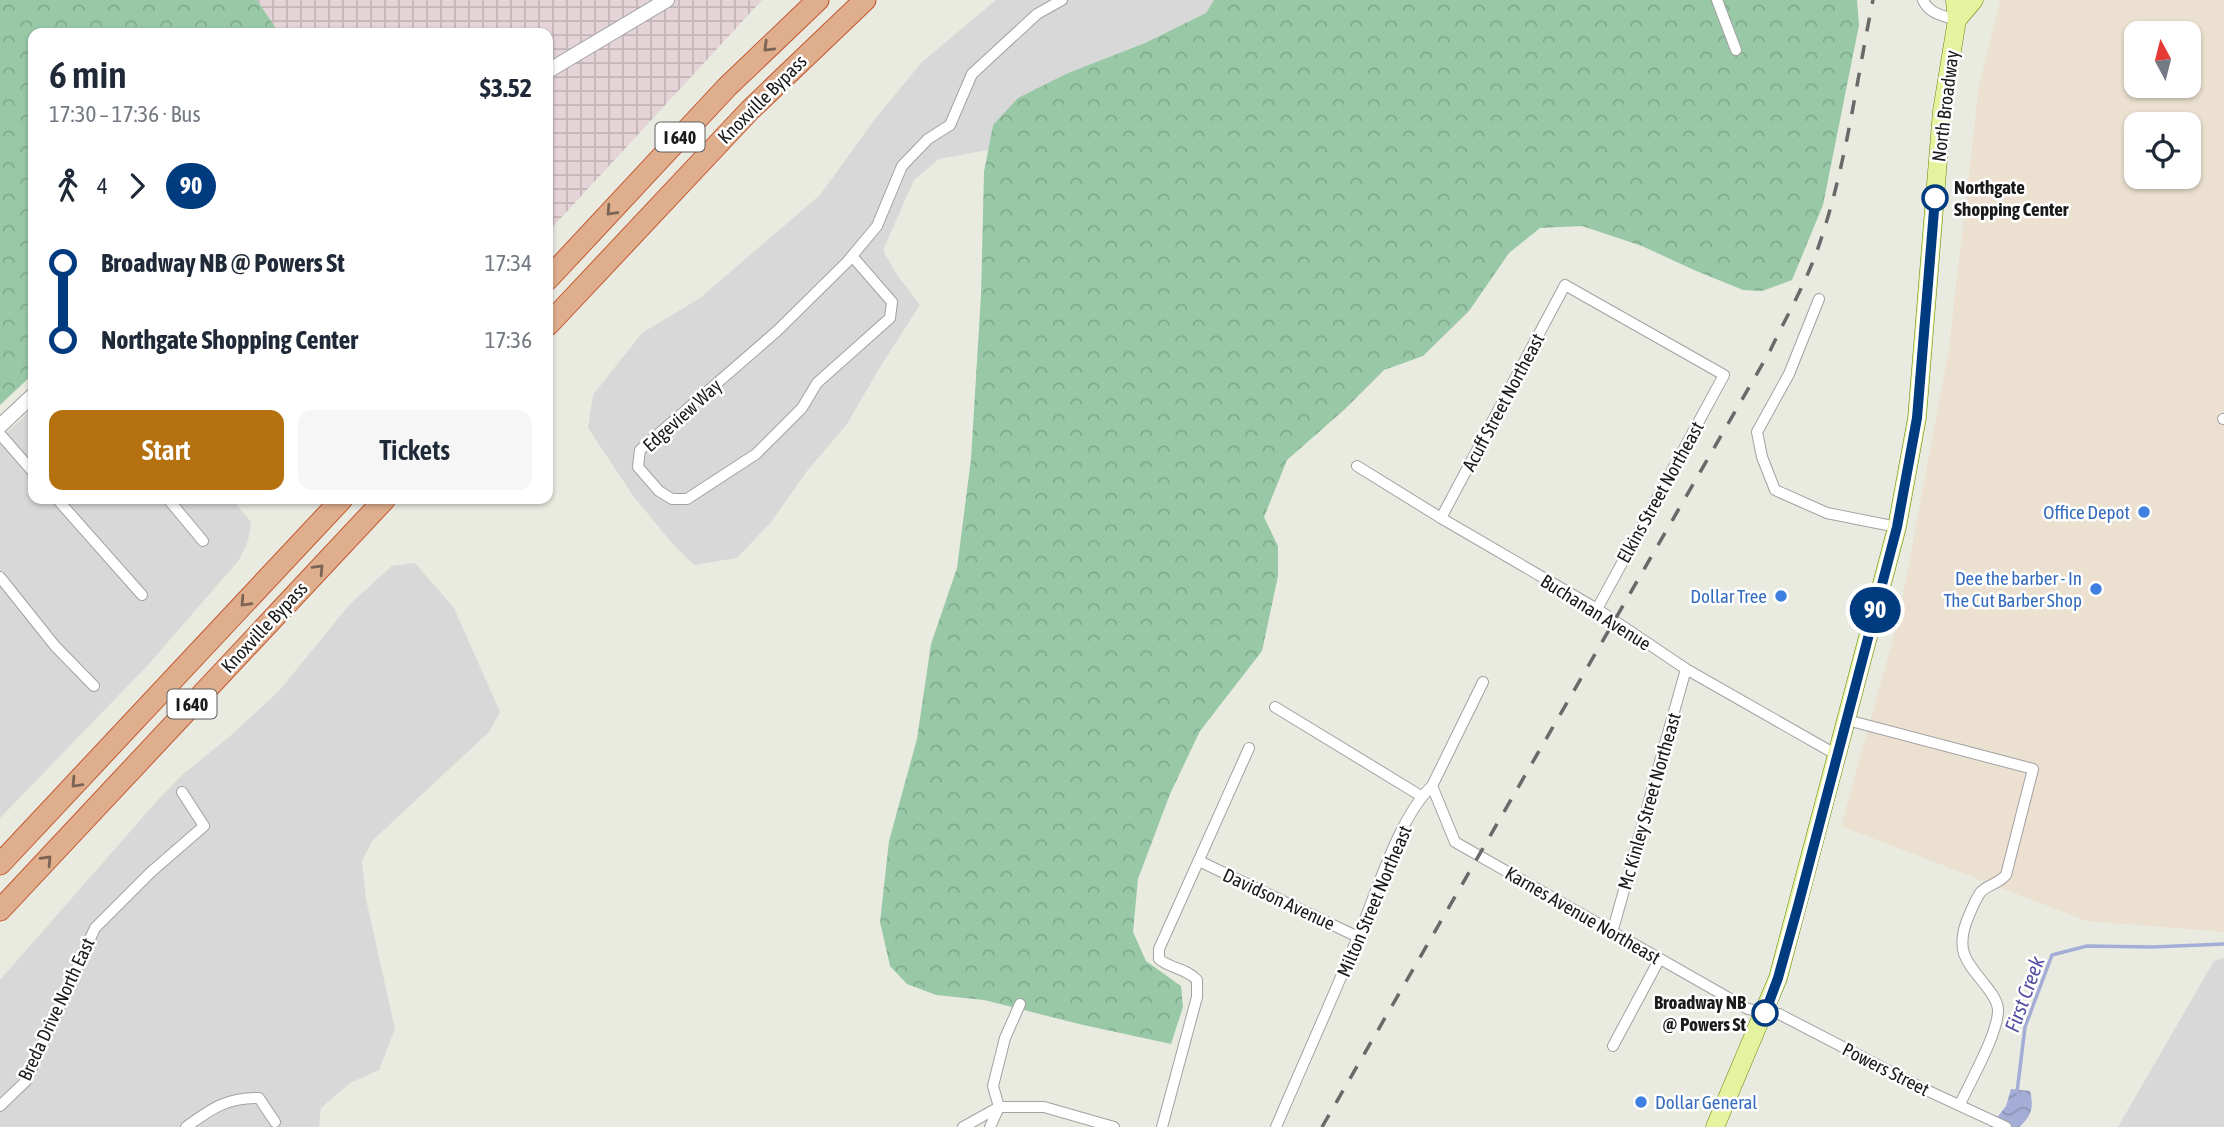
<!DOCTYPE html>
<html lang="en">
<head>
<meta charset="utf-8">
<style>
  :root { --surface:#fff; --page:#f6f6f7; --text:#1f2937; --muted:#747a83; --accent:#b57110 }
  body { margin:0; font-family:"Asap Condensed",sans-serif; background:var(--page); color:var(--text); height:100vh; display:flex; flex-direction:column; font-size:26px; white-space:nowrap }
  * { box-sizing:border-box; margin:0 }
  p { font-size:23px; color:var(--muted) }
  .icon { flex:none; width:38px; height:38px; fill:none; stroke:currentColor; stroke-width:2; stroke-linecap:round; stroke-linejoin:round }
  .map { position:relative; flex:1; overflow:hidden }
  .details { position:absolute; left:28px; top:28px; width:525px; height:476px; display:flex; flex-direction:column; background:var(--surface); border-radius:14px; box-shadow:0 2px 5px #0004 }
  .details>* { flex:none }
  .badge { padding:0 14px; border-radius:23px; font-size:24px; line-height:46px }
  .needle { width:46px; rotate:353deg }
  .buttons { position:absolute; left:2124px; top:21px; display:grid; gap:14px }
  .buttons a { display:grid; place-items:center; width:77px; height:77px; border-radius:14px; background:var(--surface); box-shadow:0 2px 5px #0004; font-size:35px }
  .map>.badge { position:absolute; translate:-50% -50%; box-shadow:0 0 0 4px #fff }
  .legs { display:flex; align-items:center; gap:10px; height:77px; padding:0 21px; font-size:23px }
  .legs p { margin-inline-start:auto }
  .head { display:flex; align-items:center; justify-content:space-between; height:119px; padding:0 21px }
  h1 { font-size:38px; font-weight:600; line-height:52px }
  .cta { display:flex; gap:14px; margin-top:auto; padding:14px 21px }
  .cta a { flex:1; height:80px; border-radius:14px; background:var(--accent); color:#fff; font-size:28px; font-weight:600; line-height:80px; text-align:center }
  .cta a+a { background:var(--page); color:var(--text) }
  ul { padding:0 21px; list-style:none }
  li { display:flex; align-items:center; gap:24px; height:77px; font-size:26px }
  li i { display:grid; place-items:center; width:10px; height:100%; margin:0 9px; background:currentColor }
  li i::after { content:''; width:18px; height:18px; margin:-9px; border:5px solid; border-radius:50%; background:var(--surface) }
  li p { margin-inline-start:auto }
  li:first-child i { background:linear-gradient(#0000 50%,currentColor 0) }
  li:last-child i { background:linear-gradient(currentColor 50%,#0000 0) }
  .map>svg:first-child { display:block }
  .residential { fill:#d9d8d8 }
  .commercial { fill:#ece1d0; fill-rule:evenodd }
  .industrial { fill:url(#industrial-grid) }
  .forest { fill:url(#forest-crowns) }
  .water { fill:url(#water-waves) }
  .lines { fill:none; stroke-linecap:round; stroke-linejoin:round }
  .stream { stroke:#a4add6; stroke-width:3.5 }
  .minor-casing { stroke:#a2a2a2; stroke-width:12 }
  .tertiary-casing { stroke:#a2a2a2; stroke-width:16 }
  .primary-casing { stroke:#66850c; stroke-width:19 }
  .motorway-casing { stroke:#c65631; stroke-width:23 }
  .minor { stroke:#fff; stroke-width:10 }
  .tertiary { stroke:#fff; stroke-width:14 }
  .primary { stroke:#e6f39e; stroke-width:18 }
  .motorway { stroke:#deae8d; stroke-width:21 }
  .rail { stroke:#696969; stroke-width:3.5; stroke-dasharray:14 14; stroke-linecap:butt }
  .oneway { stroke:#7c6454 }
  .line-1-casing { stroke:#fff; stroke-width:16 }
  .line-1 { stroke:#003b80; stroke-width:10 }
  .stop-1-dot { fill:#fff; stroke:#003b80; stroke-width:3.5 }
  .shop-dot { fill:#3f7fe0; stroke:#fff; stroke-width:2.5 }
  .labels { text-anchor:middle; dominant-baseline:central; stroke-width:5; stroke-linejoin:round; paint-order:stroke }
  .shield { fill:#fff; stroke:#5f5f5f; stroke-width:2 }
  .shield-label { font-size:18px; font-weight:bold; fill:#1b1b1b }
  .street-label { font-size:19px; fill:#1b1b1b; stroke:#fff }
  .stop-label { font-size:19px; font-weight:bold; fill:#1b1b1b; stroke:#fff; text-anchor:start }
  .shop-label { font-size:19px; fill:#366cbe; stroke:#fff; text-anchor:end }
  .water-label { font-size:21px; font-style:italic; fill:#5750a1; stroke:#fff }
</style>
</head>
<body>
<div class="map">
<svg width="2224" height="1127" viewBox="0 0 2224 1127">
  <defs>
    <pattern id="industrial-grid" width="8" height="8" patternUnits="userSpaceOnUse" patternTransform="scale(1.75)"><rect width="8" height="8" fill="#e4d3d7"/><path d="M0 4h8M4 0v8" fill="none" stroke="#c3b5b8"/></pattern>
    <pattern id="forest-crowns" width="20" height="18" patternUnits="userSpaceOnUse" patternTransform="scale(1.75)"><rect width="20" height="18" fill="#98c8a6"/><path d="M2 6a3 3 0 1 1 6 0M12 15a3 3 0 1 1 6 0" fill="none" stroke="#82ab8e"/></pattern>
    <pattern id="water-waves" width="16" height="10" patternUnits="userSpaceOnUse" patternTransform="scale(1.75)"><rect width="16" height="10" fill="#a4add6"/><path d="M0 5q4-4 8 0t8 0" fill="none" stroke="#8d94b7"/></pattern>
  </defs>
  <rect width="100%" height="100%" fill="#e9ebe1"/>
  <g class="residential">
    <polygon points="996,0 1214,0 1206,13 1145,43 1068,73 993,125 988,150 939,159 914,180 883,250 895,272 920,305 880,367 847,424 807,471 771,522 737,558 694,565 672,543 634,497 588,428 593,395 642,333 700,298 820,195 875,119 922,62"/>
    <polygon points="33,408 33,499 232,499 251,522 248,541 239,560 148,665 0,818 0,439"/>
    <polygon points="415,563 454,608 500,712 489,732 372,841 362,861 366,899 395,1029 379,1070 350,1083 321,1108 319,1127 0,1127 0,980 156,802 182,775 229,737 279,691 349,605 392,566"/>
    <polygon points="2224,958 2224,1127 2118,1127 2214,961"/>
  </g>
  <path class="commercial" d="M2000,0H2224V932L2086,921L1841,826L1899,617L1949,348L1979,85ZM2137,33H2189V86H2137ZM2137,124H2189V177H2137Z"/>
  <polygon class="industrial" points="257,0 762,0 548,232 548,33 279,33"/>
  <g class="forest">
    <polygon points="0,0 257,0 279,33 33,33 33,374 0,405"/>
    <polygon points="1214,0 1857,0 1859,25 1823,205 1792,280 1762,291 1743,290 1694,270 1642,246 1582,226 1540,228 1509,253 1469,311 1423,356 1384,370 1345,409 1287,460 1264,517 1278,546 1278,576 1262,651 1200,731 1170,794 1138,879 1133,932 1146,961 1181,986 1183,1007 1171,1044 1079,1024 984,1000 936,995 907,984 890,966 880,922 889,841 917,739 931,644 957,568 971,459 981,295 984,172 993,125 1018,98 1068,73 1145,43 1206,13"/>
  </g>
  <path class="water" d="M2011,1089L2030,1091C2034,1107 2032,1116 2019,1127H1990L2006,1106Z"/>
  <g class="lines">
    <polyline class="stream" points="2017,1092 2025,1027 2052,955 2087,946 2152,947 2224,944"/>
    <defs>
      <g id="minor">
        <polyline points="1717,0 1736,50"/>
        <path d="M1923,0C1929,14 1944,16 1957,20"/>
        <polyline points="852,256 892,302 890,318 817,383 802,408 756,454 687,499 672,499 659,491 638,467 640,450 777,331 847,262 877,226 902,166 928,139 950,125 972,74 1037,14 1062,0"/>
        <polyline points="1819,299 1789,374 1757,432 1762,457 1775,490 1827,513 1897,527"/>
        <polyline points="2223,419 2224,419"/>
        <polyline points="0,434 33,472"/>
        <polyline points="1357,466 1441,518 1597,609 1686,669 1837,755"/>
        <polyline points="57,499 142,595"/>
        <polyline points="168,499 203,541"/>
        <polyline points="1441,518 1565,285 1724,375 1597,609"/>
        <polyline points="0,577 55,646 94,686"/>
        <polyline points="1275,707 1421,796"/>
        <path d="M1847,720L2033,769L2006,875C1997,885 1986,885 1980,893C1974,902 1970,913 1966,923C1957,950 1965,960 1982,981C1988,989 1997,998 1998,1009C1999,1032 1970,1082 1960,1104"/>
        <polyline points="1432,786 1455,842 1748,1009 1779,1014 1924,1089 2006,1127"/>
        <polyline points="1199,861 1358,937"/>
        <polyline points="1612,933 1686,669"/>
        <polyline points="1613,1046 1659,960"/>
        <polyline points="0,1106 26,1081 95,928 151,872 204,826 182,792"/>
        <path d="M186,1127C211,1109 227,1097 259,1098L275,1122"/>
        <polyline points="963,1127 999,1107 1044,1107 1114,1127"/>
        <polyline points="990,1127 999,1107 993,1086 1005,1038 1020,1004"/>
        <path d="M1162,1127L1197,997V980C1186,968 1171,969 1159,959V949L1249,748"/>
        <path d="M1276,1127C1303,1064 1331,1002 1357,939C1376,895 1398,818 1432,786L1483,682"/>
      </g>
      <g id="tertiary">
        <polyline points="548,71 667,0"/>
        <polyline points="0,426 33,395"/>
      </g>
      <g id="primary">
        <polyline points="1957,20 1974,0"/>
        <polyline points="1715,1127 1778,978 1897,527 1917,418 1942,111 1957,20 1955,0"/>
      </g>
      <g id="motorway">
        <polyline points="548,279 727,87 818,0"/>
        <polyline points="548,325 750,110 865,0"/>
        <polyline points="0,864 342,499"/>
        <polyline points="0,910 385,499"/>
      </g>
    </defs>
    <use href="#minor" class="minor-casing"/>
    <use href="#tertiary" class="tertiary-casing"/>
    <use href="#primary" class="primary-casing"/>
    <use href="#motorway" class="motorway-casing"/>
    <use href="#minor" class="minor"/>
    <use href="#tertiary" class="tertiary"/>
    <use href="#primary" class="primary"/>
    <use href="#motorway" class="motorway"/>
    <path class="rail" d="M1322,1127L1770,351C1786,317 1806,283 1818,248C1846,168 1856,83 1873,0"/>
  </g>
  <defs><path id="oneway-chevron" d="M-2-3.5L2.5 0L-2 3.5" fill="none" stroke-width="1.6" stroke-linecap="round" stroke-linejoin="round" transform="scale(1.75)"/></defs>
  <g class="oneway">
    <use href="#oneway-chevron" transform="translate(768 47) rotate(136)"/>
    <use href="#oneway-chevron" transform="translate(611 211) rotate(133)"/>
    <use href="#oneway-chevron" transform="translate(319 569) rotate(-47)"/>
    <use href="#oneway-chevron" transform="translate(245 602) rotate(133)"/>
    <use href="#oneway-chevron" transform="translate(76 783) rotate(133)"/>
    <use href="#oneway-chevron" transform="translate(47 860) rotate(-47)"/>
  </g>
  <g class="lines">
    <defs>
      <polyline id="line-1" points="1765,1013 1778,978 1798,906 1897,527 1917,418 1935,198"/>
    </defs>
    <use href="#line-1" class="line-1-casing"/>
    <use href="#line-1" class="line-1"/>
  </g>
  <g class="stop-1-dot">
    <circle cx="1935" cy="198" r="12"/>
    <circle cx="1765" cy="1013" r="12"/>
  </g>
  <g class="shop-dot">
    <circle cx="2144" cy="512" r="7"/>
    <circle cx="2096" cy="589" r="7"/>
    <circle cx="1781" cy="596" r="7"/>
    <circle cx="1641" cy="1102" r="7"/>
  </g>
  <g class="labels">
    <g class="shield">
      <rect x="655.5" y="122.5" width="49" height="29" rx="5"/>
      <rect x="167.5" y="689.5" width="49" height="29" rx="5"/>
    </g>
    <g class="shield-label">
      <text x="680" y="137">I 640</text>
      <text x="192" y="704">I 640</text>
    </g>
    <g class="street-label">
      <text transform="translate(762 99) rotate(-45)">Knoxville Bypass</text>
      <text transform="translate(1945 106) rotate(-83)">North Broadway</text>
      <text transform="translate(1503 402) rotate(-62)">Acuff Street Northeast</text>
      <text transform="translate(682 415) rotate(-42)">Edgeview Way</text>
      <text transform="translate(1660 492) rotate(-61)">Elkins Street Northeast</text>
      <text transform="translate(1596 612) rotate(32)">Buchanan Avenue</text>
      <text transform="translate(264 627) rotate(-47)">Knoxville Bypass</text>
      <text transform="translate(1649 801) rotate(-74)">Mc Kinley Street Northeast</text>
      <text transform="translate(1279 899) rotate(25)">Davidson Avenue</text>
      <text transform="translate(1374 901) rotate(-67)">Milton Street Northeast</text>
      <text transform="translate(1583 915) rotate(30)">Karnes Avenue Northeast</text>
      <text transform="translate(56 1009) rotate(-65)">Breda Drive North East</text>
      <text transform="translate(1886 1069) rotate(27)">Powers Street</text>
    </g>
    <g class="stop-label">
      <text x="1954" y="187">Northgate<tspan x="1954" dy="22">Shopping Center</tspan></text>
      <text x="1746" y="1002" text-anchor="end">Broadway NB<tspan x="1746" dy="22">@ Powers St</tspan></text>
    </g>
    <g class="shop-label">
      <text x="2130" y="512">Office Depot</text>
      <text x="2082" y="578">Dee the barber - In<tspan x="2082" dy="22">The Cut Barber Shop</tspan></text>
      <text x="1767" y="596">Dollar Tree</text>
      <text x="1655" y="1102" text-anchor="start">Dollar General</text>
    </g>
    <g class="water-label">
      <text transform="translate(2024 994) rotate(-70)">First Creek</text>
    </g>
  </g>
</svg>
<div class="buttons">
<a><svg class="needle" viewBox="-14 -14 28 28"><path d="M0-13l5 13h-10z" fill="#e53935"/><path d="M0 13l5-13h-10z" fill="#747a83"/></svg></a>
<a><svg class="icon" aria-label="locate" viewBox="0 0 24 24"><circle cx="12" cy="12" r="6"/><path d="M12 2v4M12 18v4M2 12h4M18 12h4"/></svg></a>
</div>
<b class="badge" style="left:1875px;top:610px;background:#003b80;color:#fff">90</b>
<section class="details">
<div class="head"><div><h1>6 min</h1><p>17:30 – 17:36 · Bus</p></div><b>$3.52</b></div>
<div class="legs"><svg class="icon" aria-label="walk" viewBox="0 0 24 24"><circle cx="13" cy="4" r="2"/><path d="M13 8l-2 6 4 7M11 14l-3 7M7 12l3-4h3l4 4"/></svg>4<svg class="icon" aria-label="forward" viewBox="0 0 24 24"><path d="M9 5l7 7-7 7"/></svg><b class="badge" style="background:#003b80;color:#fff">90</b></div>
<ul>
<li><i style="color:#003b80"></i><b>Broadway NB @ Powers St</b><p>17:34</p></li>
<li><i style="color:#003b80"></i><b>Northgate Shopping Center</b><p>17:36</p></li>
</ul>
<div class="cta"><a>Start</a><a>Tickets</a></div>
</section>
</div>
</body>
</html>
